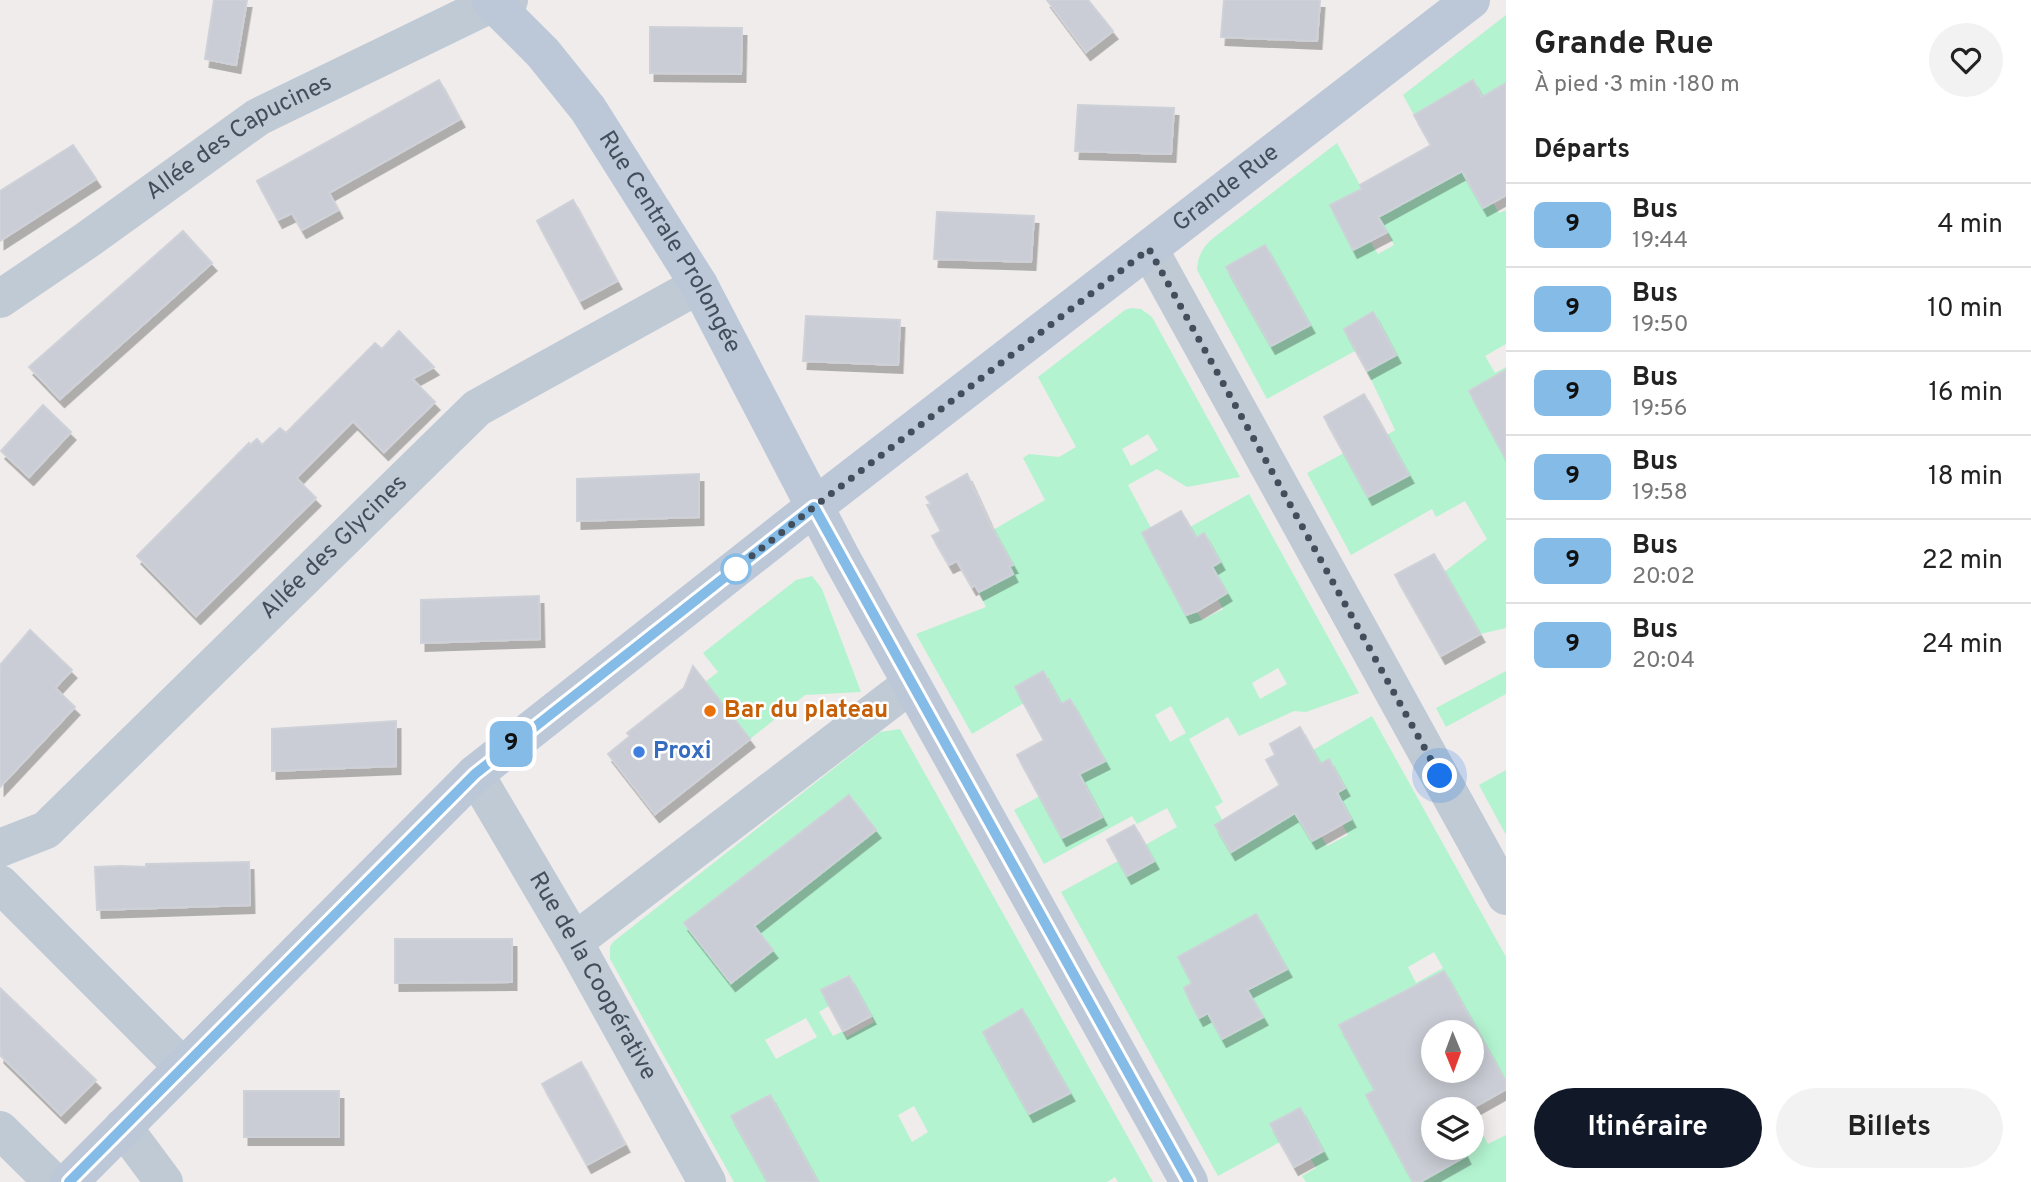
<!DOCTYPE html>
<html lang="fr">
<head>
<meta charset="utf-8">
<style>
  :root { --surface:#fff; --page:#f2f2f2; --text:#222; --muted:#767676; --line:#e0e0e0; --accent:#111827 }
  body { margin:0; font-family:Overpass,sans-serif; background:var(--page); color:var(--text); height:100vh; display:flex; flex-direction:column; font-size:26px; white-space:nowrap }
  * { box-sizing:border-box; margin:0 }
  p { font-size:23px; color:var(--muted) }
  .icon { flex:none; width:38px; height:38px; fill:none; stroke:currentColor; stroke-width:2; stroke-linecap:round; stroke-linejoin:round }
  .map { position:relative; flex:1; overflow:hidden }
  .sheet { display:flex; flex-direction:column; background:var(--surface); width:525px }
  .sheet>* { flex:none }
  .badge { padding:0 14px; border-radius:10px; font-size:24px; line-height:46px }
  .needle { width:46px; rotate:179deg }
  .fabs { position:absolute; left:1421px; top:1020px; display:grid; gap:14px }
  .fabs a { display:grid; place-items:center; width:63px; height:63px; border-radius:50%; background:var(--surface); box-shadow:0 4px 18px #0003; font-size:35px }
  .you { position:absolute; width:35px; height:35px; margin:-18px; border:5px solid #fff; border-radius:50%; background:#1a73e8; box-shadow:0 0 0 10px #1a73e833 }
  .map>.badge { position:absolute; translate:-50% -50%; box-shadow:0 0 0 4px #fff }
  h2 { padding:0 28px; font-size:26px; line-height:63px }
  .round { display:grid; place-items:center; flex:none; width:74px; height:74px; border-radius:37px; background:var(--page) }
  .overview { display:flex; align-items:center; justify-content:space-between; height:119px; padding:0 28px }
  h1 { font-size:33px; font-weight:700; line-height:52px }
  .action { display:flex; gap:14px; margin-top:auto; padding:14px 28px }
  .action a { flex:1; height:80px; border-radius:42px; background:var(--accent); color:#fff; font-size:28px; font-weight:700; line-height:80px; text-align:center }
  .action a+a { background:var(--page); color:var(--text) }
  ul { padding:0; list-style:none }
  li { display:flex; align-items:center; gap:21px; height:84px; padding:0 28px; border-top:2px solid var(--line) }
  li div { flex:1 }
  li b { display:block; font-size:26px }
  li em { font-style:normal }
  li .badge { min-width:77px; font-weight:700; text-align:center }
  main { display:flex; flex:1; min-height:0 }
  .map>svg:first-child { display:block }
  .green { fill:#b3f3cf; fill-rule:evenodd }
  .building { fill:#cacdd5; stroke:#cfd1d9; stroke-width:2; fill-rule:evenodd; filter:url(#shadow) }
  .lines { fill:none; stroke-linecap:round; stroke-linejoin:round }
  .street { stroke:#c0cad5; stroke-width:38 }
  .secondary { stroke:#bcc8d8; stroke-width:38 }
  .line-casing { stroke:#fff; stroke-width:16 }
  .line { stroke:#85bce7; stroke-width:10 }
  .walk { stroke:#424e5b; stroke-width:7; stroke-dasharray:0 12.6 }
  .stop-dot { fill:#fff; stroke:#85bce7; stroke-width:3.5 }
  .food-dot { fill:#e8710a; stroke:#fff; stroke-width:2.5 }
  .shop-dot { fill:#3f7fe0; stroke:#fff; stroke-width:2.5 }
  .labels { text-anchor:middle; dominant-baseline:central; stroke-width:5; stroke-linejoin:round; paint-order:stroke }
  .street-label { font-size:24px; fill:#424e5b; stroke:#fff }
  .food-label { font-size:24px; font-weight:bold; fill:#c56008; stroke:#fff; text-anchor:start }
  .shop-label { font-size:24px; font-weight:bold; fill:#366cbe; stroke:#fff; text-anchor:start }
</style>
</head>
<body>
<main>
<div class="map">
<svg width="1506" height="1182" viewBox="0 0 1506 1182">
  <defs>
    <filter id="shadow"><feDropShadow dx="4.5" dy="8" stdDeviation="0" flood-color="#0004"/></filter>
  </defs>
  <rect width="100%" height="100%" fill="#efeceb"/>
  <g class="green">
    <polygon points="1506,15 1506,83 1482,97 1472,80 1414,115 1403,95"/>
    <path d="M1337,143L1378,218L1462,171L1483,208L1493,203L1499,213L1506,210V344L1485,356L1495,373L1506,367V420L1484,382L1468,391L1498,444L1506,440V628L1480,634L1444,572L1487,539L1465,501L1436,517L1432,509L1351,555L1307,473L1344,453L1369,497L1408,475L1387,435L1395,430L1367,371L1396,355L1387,337L1357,353L1355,351L1267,399L1197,270C1198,256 1202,248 1212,239ZM1379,218L1394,245L1378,254L1370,241ZM1265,245L1310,325L1272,346L1227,267Z"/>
    <path d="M1131,308L1141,309L1152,317L1240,477L1187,487L1157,469L1128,485L1151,528L1142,534L1186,614L1196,610L1202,620L1223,609L1217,598L1227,592L1212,567L1220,562L1205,533L1195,537L1190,527L1249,494L1359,693L1306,712L1294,711L1239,736L1228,717L1189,739L1223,802L1215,807L1223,821L1215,826L1231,852L1247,842L1239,830L1289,801L1312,841L1321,836L1327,846L1348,835L1342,824L1351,818L1337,793L1345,788L1329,759L1321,764L1313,750L1372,716L1506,957V1082L1463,1004L1423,1026L1433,1110V1148L1424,1156L1434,1174L1466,1157L1462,1148H1472V1114L1488,1144L1506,1135V1182H1306L1302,1176L1316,1168L1296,1133L1309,1126L1300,1108L1271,1124L1280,1142L1218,1176L1061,892L1118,861L1127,876L1154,862L1145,845L1177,827L1167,808L1137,824L1132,816L1044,864L1014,810L1040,796L1063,838L1102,817L1079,774L1104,761L1071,699L1060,704L1043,671L1015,687L1024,703L972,734L916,634L986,607L979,592L1012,573L1009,566L1012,565L993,530L1045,500L1023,458L1029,454L1059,457L1076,447L1038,377L1125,310ZM1148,434L1158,450L1131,466L1122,449ZM1278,668L1287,684L1260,699L1252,683ZM1171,706L1186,733L1170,742L1155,715ZM1217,936L1262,1017L1208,1013L1191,1003L1184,989L1192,983L1178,957ZM1434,952L1443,968L1416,983L1408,967ZM1367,1010L1382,1036L1354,1051L1339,1025Z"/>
    <polygon points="812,576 822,589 861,692 805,695 750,739 705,682 718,672 703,653 796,580"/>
    <polygon points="1506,671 1506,694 1446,727 1436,708"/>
    <path d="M900,729L1153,1182H1118L1115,1177L1107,1182H803L814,1175L769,1095L731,1116L768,1182H734L610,959V947L613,942L880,732ZM850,795L876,830L754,926L772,950L731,983L685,923ZM848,975L874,1022L847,1037L843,1031L833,1036L819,1012L829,1006L821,990ZM1022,1009L1069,1093L1029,1114L983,1032ZM806,1018L817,1037L776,1059L765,1040ZM914,1106L928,1132L912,1142L898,1115Z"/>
    <polygon points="1506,770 1506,835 1479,785"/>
  </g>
  <g class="building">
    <polygon points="214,0 247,0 236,65 205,59"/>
    <polygon points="1047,0 1088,0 1113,31 1086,52"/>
    <polygon points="1224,0 1320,0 1317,41 1221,37"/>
    <polygon points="650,27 742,28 741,74 650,73"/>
    <polygon points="439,80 460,119 329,193 338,210 302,230 292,213 278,220 257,181"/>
    <polygon points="1473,80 1482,97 1506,83 1506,195 1483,208 1462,171 1378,217 1387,232 1353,250 1330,205 1362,189 1360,185 1431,145 1414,115"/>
    <polygon points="1078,105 1174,108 1171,154 1075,151"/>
    <polygon points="73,145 96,179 0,241 0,191"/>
    <polygon points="573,200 617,281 580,301 537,221"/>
    <polygon points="937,212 1034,216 1031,262 934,259"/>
    <polygon points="183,231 212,263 60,399 29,367"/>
    <polygon points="1265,245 1310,325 1271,346 1226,267"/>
    <polygon points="1373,312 1396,355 1367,371 1344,329"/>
    <polygon points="806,316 900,320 898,365 803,361"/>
    <polygon points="399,331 434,367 412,379 435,402 384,452 353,421 296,478 316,498 196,616 137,556 249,443 250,445 257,439 262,445 280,428 286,433 375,343 382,349"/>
    <polygon points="1506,370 1506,459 1469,391"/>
    <polygon points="1364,394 1409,475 1368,497 1324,417"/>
    <polygon points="43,405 71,432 29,477 1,451"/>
    <polygon points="699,474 699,517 577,521 577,479"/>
    <polygon points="967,474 990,524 1013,565 1009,566 1013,574 979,592 975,585 972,587 957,561 949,565 932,536 941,531 927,505 931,504 926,497"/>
    <polygon points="1181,511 1196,538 1204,533 1220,562 1212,567 1227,593 1197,611 1186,615 1142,533"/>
    <polygon points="1434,554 1480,634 1441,656 1395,575"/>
    <polygon points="539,596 540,639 421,643 421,600"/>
    <polygon points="30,630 72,670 55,688 75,707 0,787 0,665"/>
    <polygon points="693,666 750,739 655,814 608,754 630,736 627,733 684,688"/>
    <polygon points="1043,671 1061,704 1070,699 1105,761 1079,774 1102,817 1062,838 1017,755 1044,740 1015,687"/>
    <polygon points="396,721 396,766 272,771 272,729"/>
    <polygon points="1300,727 1320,764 1329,759 1345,788 1337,793 1351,819 1312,841 1295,813 1231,852 1215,825 1280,785 1266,760 1275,755 1270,744"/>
    <polygon points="849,795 876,830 754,926 773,950 731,983 684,923"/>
    <polygon points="1134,825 1154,861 1127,876 1107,840"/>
    <polygon points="249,862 250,905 97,910 95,867 121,866 146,867 146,864"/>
    <polygon points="1256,914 1287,969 1247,990 1263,1017 1222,1039 1208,1013 1199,1018 1191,1003 1184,988 1192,983 1178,957"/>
    <polygon points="395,939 512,939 512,982 395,983"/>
    <path d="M1444,971L1506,1082V1089L1469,1110H1433V1148H1462L1466,1156L1420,1182H1413L1366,1095L1375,1090L1339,1025ZM1433,1032H1472V1071H1433Z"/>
    <polygon points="849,976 871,1016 843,1031 821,990"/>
    <polygon points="0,988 96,1080 61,1115 0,1055"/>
    <polygon points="1022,1009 1070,1093 1029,1114 983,1032"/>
    <polygon points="581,1062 625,1144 587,1165 542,1084"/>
    <rect x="244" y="1091" width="95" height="46"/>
    <polygon points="770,1095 792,1135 818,1182 768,1182 731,1116"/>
    <polygon points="1300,1108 1323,1151 1294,1167 1270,1124"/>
  </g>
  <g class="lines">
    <g class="street">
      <polyline points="1149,249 1506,896"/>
      <path id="s1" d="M0,299L87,240L258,117L493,3L509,0"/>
      <path id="s2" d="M475,774L574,942L707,1182"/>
      <path id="s3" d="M0,848L46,830L477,408L699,285"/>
      <polyline points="0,884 183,1067"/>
      <polyline points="574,942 911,684"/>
      <polyline points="123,1127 164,1182"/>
      <polyline points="0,1130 53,1182"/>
    </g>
    <g class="secondary">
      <path id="s4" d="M490,0L543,53L588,109L699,285L842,559L1189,1182"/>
      <path id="s5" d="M69,1182L475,774L814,507L1471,0"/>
    </g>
  </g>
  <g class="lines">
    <defs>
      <polyline id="line" points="69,1182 475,774 814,507 1189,1182"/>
    </defs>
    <use href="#line" class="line-casing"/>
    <use href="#line" class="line"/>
    <polyline class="walk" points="736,569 734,570 814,507 1149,249 1440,776"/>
  </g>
  <circle class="stop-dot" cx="736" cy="569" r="14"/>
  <circle class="food-dot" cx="710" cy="711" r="7"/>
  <circle class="shop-dot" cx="639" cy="752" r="7"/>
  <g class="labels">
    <g class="street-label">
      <text stroke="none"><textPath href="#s1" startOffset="289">Allée des Capucines</textPath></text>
      <text stroke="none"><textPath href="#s5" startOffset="1528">Grande Rue</textPath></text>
      <text stroke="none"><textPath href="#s4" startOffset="303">Rue Centrale Prolongée</textPath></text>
      <text stroke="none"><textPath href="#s3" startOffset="453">Allée des Glycines</textPath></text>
      <text stroke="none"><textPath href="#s2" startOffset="234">Rue de la Coopérative</textPath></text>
    </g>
    <g class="food-label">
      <text x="724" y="711">Bar du plateau</text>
    </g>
    <g class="shop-label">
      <text x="653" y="752">Proxi</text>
    </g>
  </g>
</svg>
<div class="fabs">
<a><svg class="needle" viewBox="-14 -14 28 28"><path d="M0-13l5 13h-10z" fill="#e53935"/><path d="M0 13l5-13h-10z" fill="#767676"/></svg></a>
<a><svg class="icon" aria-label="layers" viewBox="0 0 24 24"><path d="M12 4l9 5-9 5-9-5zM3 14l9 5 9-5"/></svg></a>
</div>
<div class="you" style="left:1440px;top:776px"></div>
<b class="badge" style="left:511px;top:744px;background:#85bce7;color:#111">9</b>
</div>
<section class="sheet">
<div class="overview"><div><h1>Grande Rue</h1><p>À pied · 3 min · 180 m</p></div><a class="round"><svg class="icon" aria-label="heart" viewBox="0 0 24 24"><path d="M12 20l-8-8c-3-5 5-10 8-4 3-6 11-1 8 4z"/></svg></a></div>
<h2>Départs</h2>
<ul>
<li><span class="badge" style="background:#85bce7;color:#111">9</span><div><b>Bus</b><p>19:44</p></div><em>4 min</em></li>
<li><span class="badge" style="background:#85bce7;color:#111">9</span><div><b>Bus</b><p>19:50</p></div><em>10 min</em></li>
<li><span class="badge" style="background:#85bce7;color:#111">9</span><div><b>Bus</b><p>19:56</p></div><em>16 min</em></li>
<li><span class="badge" style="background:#85bce7;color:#111">9</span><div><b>Bus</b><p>19:58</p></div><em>18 min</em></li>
<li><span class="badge" style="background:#85bce7;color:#111">9</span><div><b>Bus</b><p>20:02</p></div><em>22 min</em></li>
<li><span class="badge" style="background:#85bce7;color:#111">9</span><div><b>Bus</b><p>20:04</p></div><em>24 min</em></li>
</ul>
<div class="action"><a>Itinéraire</a><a>Billets</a></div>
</section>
</main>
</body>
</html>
